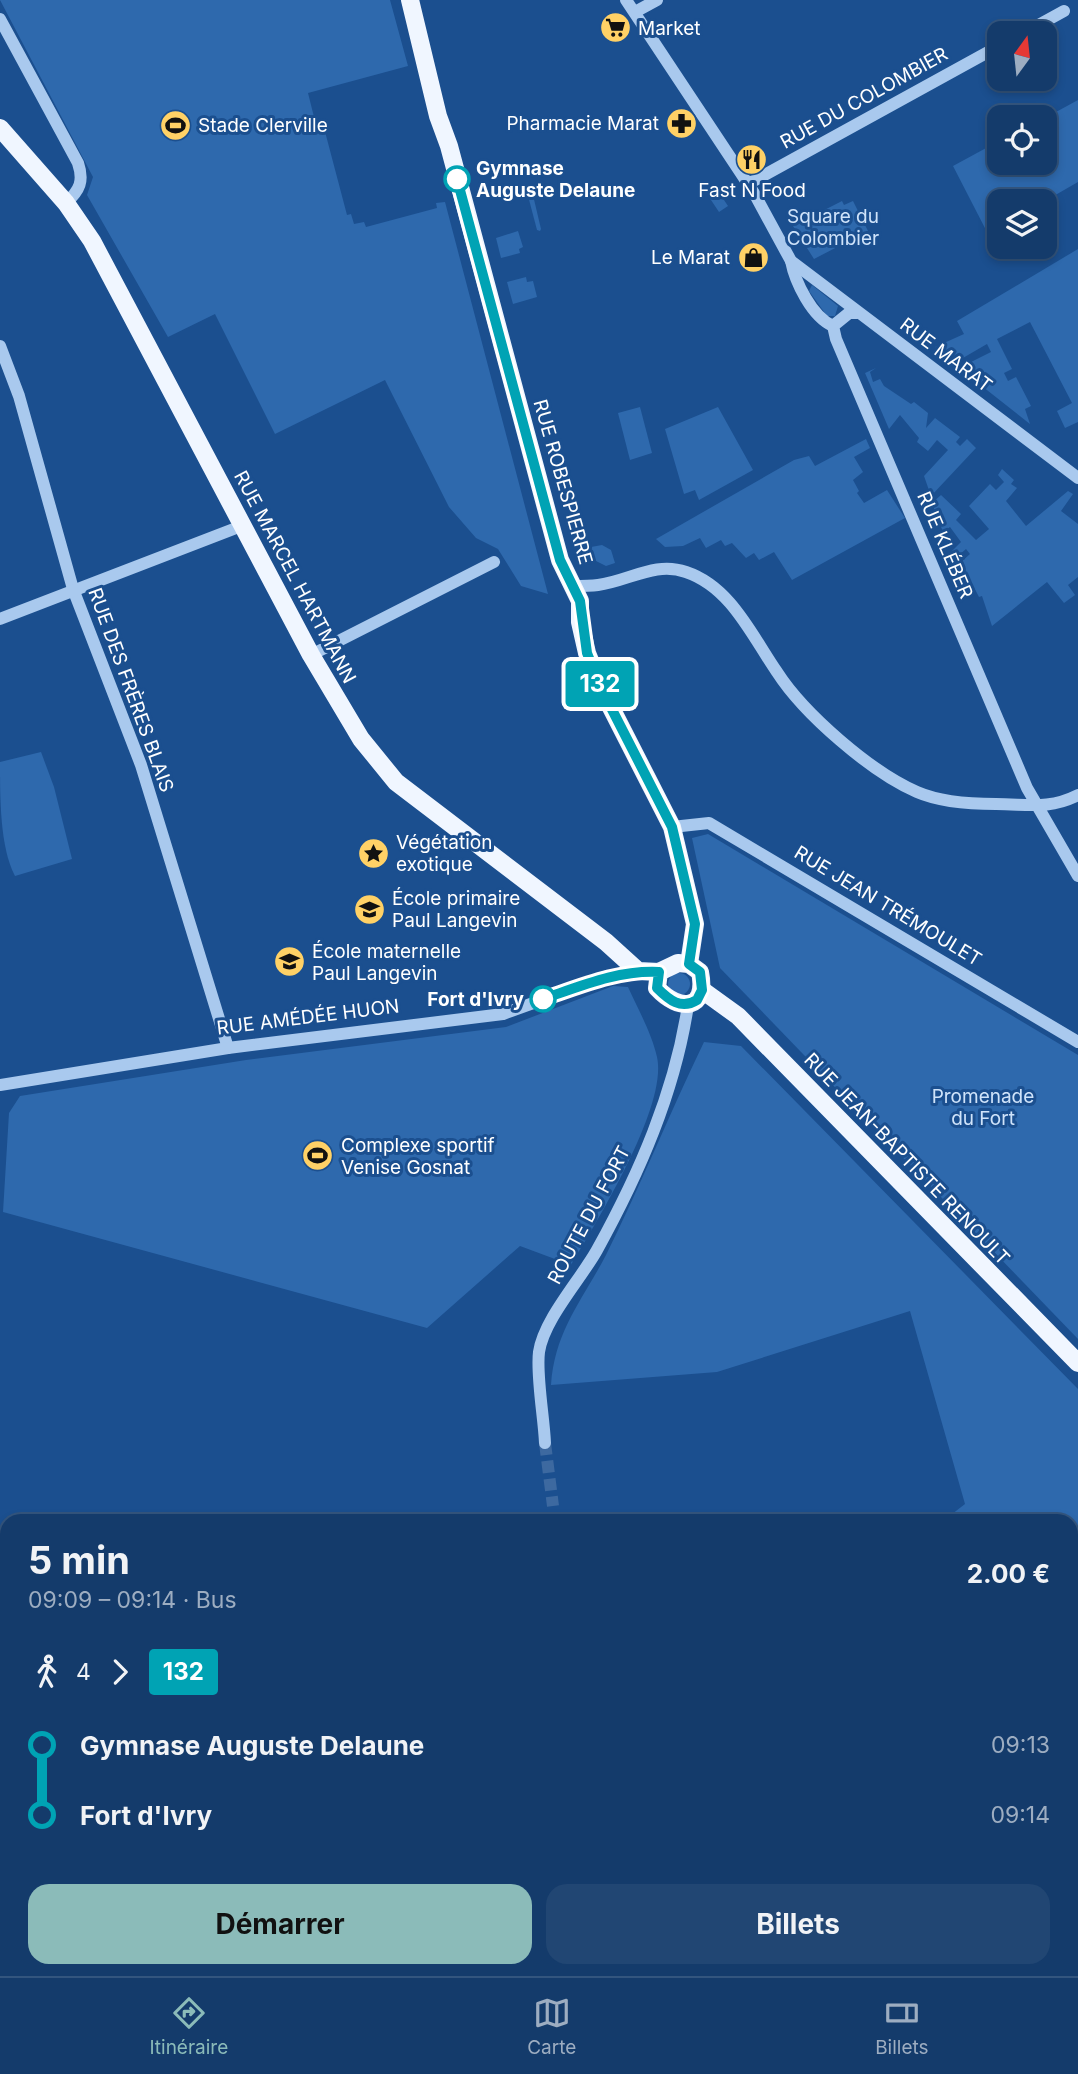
<!DOCTYPE html>
<html lang="fr">
<head>
<meta charset="utf-8">
<style>
  :root { --surface:#143b6b; --page:#214673; --text:#f1f3f6; --muted:#9dadc1; --line:#33557e; --accent:#8bbbb9 }
  body { margin:0; font-family:Inter,sans-serif; background:var(--page); color:var(--text); height:100vh; display:flex; flex-direction:column; font-size:26px; white-space:nowrap }
  * { box-sizing:border-box; margin:0 }
  p { font-size:23px; color:var(--muted) }
  .icon { flex:none; width:38px; height:38px; fill:none; stroke:currentColor; stroke-width:2; stroke-linecap:round; stroke-linejoin:round }
  .map { position:relative; flex:1; overflow:hidden }
  .drawer { position:absolute; left:0px; top:1514px; width:1078px; height:464px; display:flex; flex-direction:column; background:var(--surface); border-radius:21px 21px 0 0; box-shadow:0 4px 10px #0003,0 0 0 2px var(--line) }
  .drawer>* { flex:none }
  .badge { padding:0 14px; border-radius:5px; font-size:24px; line-height:46px }
  .needle { width:46px; rotate:15deg }
  .tools { position:absolute; left:987px; top:21px; display:grid; gap:14px }
  .tools a { display:grid; place-items:center; width:70px; height:70px; border-radius:14px; background:var(--surface); box-shadow:0 4px 10px #0003,0 0 0 2px var(--line); font-size:35px }
  .map>.badge { position:absolute; translate:-50% -50%; box-shadow:0 0 0 4px #fff }
  .legs { display:flex; align-items:center; gap:10px; height:77px; padding:0 28px; font-size:23px }
  .legs p { margin-inline-start:auto }
  .headline { display:flex; align-items:center; justify-content:space-between; height:119px; padding:0 28px }
  h1 { font-size:38px; font-weight:700; line-height:52px }
  .action { display:flex; gap:14px; margin-top:auto; padding:14px 28px }
  .action a { flex:1; height:80px; border-radius:21px; background:var(--accent); color:#111; font-size:28px; font-weight:700; line-height:80px; text-align:center }
  .action a+a { background:var(--page); color:var(--text) }
  ul { padding:0 28px; list-style:none }
  li { display:flex; align-items:center; gap:24px; height:70px; font-size:26px }
  li i { display:grid; place-items:center; width:10px; height:100%; margin:0 9px; background:currentColor }
  li i::after { content:''; width:18px; height:18px; margin:-9px; border:5px solid; border-radius:50%; background:var(--surface) }
  li p { margin-inline-start:auto }
  li:first-child i { background:linear-gradient(#0000 50%,currentColor 0) }
  li:last-child i { background:linear-gradient(currentColor 50%,#0000 0) }
  .dock { display:flex; justify-content:space-around; align-items:center; height:98px; border-top:2px solid var(--line); background:var(--surface); font-size:19px; color:var(--muted) }
  .dock a { display:grid; justify-items:center; gap:4px }
  .dock .selected { color:var(--accent) }
  .map>svg:first-child { display:block }
  .green { fill:#2e69ad }
  .lines { fill:none; stroke-linecap:round; stroke-linejoin:round }
  .minor-tunnel { stroke:#3d69a0; stroke-width:12; stroke-dasharray:12 6; stroke-linecap:butt }
  .minor { stroke:#a9c9ee; stroke-width:12 }
  .major { stroke:#f0f6ff; stroke-width:18 }
  .line-1-casing { stroke:#fff; stroke-width:16 }
  .line-1 { stroke:#00a3b4; stroke-width:10 }
  .stop-1-dot { fill:#fff; stroke:#00a3b4; stroke-width:3.5 }
  .labels { text-anchor:middle; dominant-baseline:central; stroke-width:6; stroke-linejoin:round; paint-order:stroke }
  .poi-label { font-size:19px; fill:#fff; stroke:#1b4f8f; text-anchor:start }
  .street-label { font-size:19px; fill:#fff; stroke:#1b4f8f }
  .stop-label { font-size:19px; font-weight:bold; fill:#fff; stroke:#1b4f8f; text-anchor:start }
  .park-label { font-size:19px; fill:#cfe3fa; stroke:#1b4f8f }
</style>
</head>
<body>
<div class="map">
<svg width="1078" height="1976" viewBox="0 0 1078 1976">
  <rect width="100%" height="100%" fill="#1b4f8f"/>
  <g class="green">
    <polygon points="0,0 390,0 408,66 308,93 316,125 323,124 347,215 351,214 354,224 364,222 366,227 437,208 436,203 445,202 548,594 521,586 498,549 476,538 449,507 385,380 275,434 215,314 168,337 87,195 93,177"/>
    <polygon points="1078,100 1078,182 1045,201 999,201 999,228 988,234 953,166 999,141 999,163 1045,163 1045,118"/>
    <polygon points="716,188 728,206 719,212 707,194"/>
    <polygon points="532,191 541,229 540,231 537,230 527,192"/>
    <polygon points="842,201 844,205 853,201 868,231 814,259 793,226"/>
    <polygon points="518,231 523,247 519,249 520,253 501,258 496,238"/>
    <polygon points="1078,249 1078,422 1065,428 1057,411 1072,403 1030,322 997,339 1012,369 1004,373 1008,381 1016,377 1031,406 1025,409 1030,424 959,368 991,352 987,344 956,362 935,347 964,334 957,321"/>
    <polygon points="526,277 527,282 533,281 537,297 513,304 507,282"/>
    <polygon points="812,285 838,306 835,316 827,316 809,291"/>
    <polygon points="876,368 870,372 873,382 880,379 884,386 911,404 914,402 928,413 926,428 935,418 960,437 956,442 960,446 967,439 976,448 931,496 924,476 948,450 937,440 928,451 917,442 919,438 900,415 889,429 865,373"/>
    <polygon points="640,407 652,453 630,460 618,413"/>
    <polygon points="718,407 753,470 699,500 695,490 684,494 665,429"/>
    <polygon points="866,439 870,448 854,457 863,472 853,480 859,491 857,493 864,503 887,490 905,518 792,580 774,552 759,560 754,553 746,558 732,543 725,546 721,540 706,548 700,538 683,546 665,547 656,539 794,460 809,456 815,466"/>
    <polygon points="1002,469 1014,480 1011,484 1017,488 1006,501 1026,526 1068,491 1073,494 1061,511 1078,524 1078,577 1068,585 1075,595 1064,603 1047,582 992,626 982,596 979,597 961,562 970,554 966,549 951,562 954,568 949,572 944,559 961,542 950,527 943,532 932,503 941,495 961,514 956,520 976,540 989,529 969,506 990,484 996,490 1004,482 998,475"/>
    <polygon points="602,545 611,550 615,563 606,566 594,560 591,547"/>
    <path d="M41,752L54,787L72,859L15,876C0,848 0,799 0,762Z"/>
    <polygon points="708,834 1078,1055 1078,1339 720,968 692,838"/>
    <circle cx="679" cy="984" r="11"/>
    <path d="M613,986L628,987C638,1009 652,1034 657,1057C668,1106 597,1221 571,1265L520,1246L427,1328L3,1212L9,1113L20,1096L246,1060L506,1027Z"/>
    <path d="M704,1042L741,1046L1078,1389V1841L1071,1833V1521H943L965,1504L910,1311L717,1372L551,1385C555,1330 582,1301 606,1255C641,1185 670,1112 704,1042Z"/>
    <polygon points="385,1971 385,1970 621,1971 607,1976 385,1976"/>
  </g>
  <g class="lines">
    <polyline class="minor-tunnel" points="545,1443 553,1506"/>
    <g class="minor">
      <polyline points="626,0 754,193 791,261 1078,478"/>
      <polyline points="635,12 657,0"/>
      <path d="M0,19L78,163C84,181 80,190 66,203"/>
      <polyline points="1024,33 1064,11"/>
      <polyline points="748,184 999,46"/>
      <path d="M791,261C795,282 812,317 833,326"/>
      <polyline points="857,313 849,313 833,326 836,339 1027,788 1078,876"/>
      <polyline points="0,346 19,396 73,589 141,765 228,1048"/>
      <path d="M572,586C581,586 590,586 598,585C629,581 655,561 686,572C731,587 752,636 777,672C804,714 871,772 917,792C940,802 971,804 996,804C1028,804 1048,810 1078,795"/>
      <polyline points="0,619 244,525"/>
      <polyline points="311,655 494,562"/>
      <polyline points="672,827 709,823 1078,1042"/>
      <polyline points="0,1085 228,1048 503,1014 605,977 638,971"/>
      <path d="M545,1443C544,1418 536,1375 539,1352C544,1319 581,1279 597,1250C639,1174 675,1092 688,1005"/>
    </g>
    <g class="major">
      <polyline points="410,0 438,116 449,146 560,560 580,601 580,622 587,653 601,688 672,827 695,924 689,964"/>
      <polyline points="0,128 66,203 92,241 311,655 361,739 396,782 606,942 638,971 659,972"/>
      <path d="M678,963L689,964L700,972C708,1011 679,1012 657,988L659,972Z"/>
      <polyline points="702,990 738,1016 1078,1363"/>
    </g>
  </g>
  <g class="lines">
    <defs>
      <path id="line-1" d="M457,179L560,560L580,601L587,653L601,688L672,827L695,924L689,964L700,972L702,990L697,1000C681,1010 669,1000 657,988L659,972C618,970 581,986 543,999"/>
    </defs>
    <use href="#line-1" class="line-1-casing"/>
    <use href="#line-1" class="line-1"/>
  </g>
  <defs>
    <symbol id="supermarket-disc" viewBox="-11 -11 22 22"><circle r="9.5" fill="#ffd166" stroke="#1b4f8f"/><path d="M-6-5.5h2.5l.6 2H6L4.5 2H-2.5L-4.4-4H-6ZM-1.5 3.2a1.3 1.3 0 1 0 .1 0ZM3 3.2a1.3 1.3 0 1 0 .1 0Z" fill="#111"/></symbol>
    <symbol id="pharmacy-disc" viewBox="-11 -11 22 22"><circle r="9.5" fill="#ffd166" stroke="#1b4f8f"/><path d="M-2-6h4v4h4v4h-4v4h-4v-4h-4v-4h4Z" fill="#111"/></symbol>
    <symbol id="stadium-disc" viewBox="-11 -11 22 22"><circle r="9.5" fill="#ffd166" stroke="#1b4f8f"/><path d="M0-5a6.5 5 0 1 0 0 10a6.5 5 0 1 0 0-10ZM-3.5-1.8h7v3.6h-7Z" fill="#111"/></symbol>
    <symbol id="restaurant-disc" viewBox="-11 -11 22 22"><circle r="9.5" fill="#ffd166" stroke="#1b4f8f"/><path d="M-5-6h1v4h1v-4h1v4h1v-4h1v5L-1.5 .5V6h-2V.5L-5-1ZM5-6V6H3V1.5H1.5Q1.5-4 5-6Z" fill="#111"/></symbol>
    <symbol id="shop-disc" viewBox="-11 -11 22 22"><circle r="9.5" fill="#ffd166" stroke="#1b4f8f"/><path d="M-5-2.5h2.3a2.7 3.5 0 0 1 5.4 0H5L5.5 6h-11ZM-1.5-2.5h3a1.5 2.3 0 0 0-3 0Z" fill="#111"/></symbol>
    <symbol id="sight-disc" viewBox="-11 -11 22 22"><circle r="9.5" fill="#ffd166" stroke="#1b4f8f"/><path d="M0-6L1.8-2.2L6-1.7L2.9 1.2L3.7 5.4L0 3.3L-3.7 5.4L-2.9 1.2L-6-1.7L-1.8-2.2Z" fill="#111"/></symbol>
    <symbol id="school-disc" viewBox="-11 -11 22 22"><circle r="9.5" fill="#ffd166" stroke="#1b4f8f"/><path d="M0-5L7-2L0 1L-7-2ZM-4 1L0 2.5L4 1V4Q0 6-4 4Z" fill="#111"/></symbol>
  </defs>
  <g fill-rule="evenodd">
    <use href="#supermarket-disc" x="598" y="10" width="35" height="35"/>
    <use href="#pharmacy-disc" x="664" y="106" width="35" height="35"/>
    <use href="#stadium-disc" x="158" y="108" width="35" height="35"/>
    <use href="#restaurant-disc" x="734" y="142" width="35" height="35"/>
    <use href="#shop-disc" x="736" y="240" width="35" height="35"/>
    <use href="#sight-disc" x="356" y="836" width="35" height="35"/>
    <use href="#school-disc" x="352" y="892" width="35" height="35"/>
    <use href="#school-disc" x="272" y="944" width="35" height="35"/>
    <use href="#stadium-disc" x="300" y="1138" width="35" height="35"/>
  </g>
  <g class="stop-1-dot">
    <circle cx="457" cy="179" r="12"/>
    <circle cx="543" cy="999" r="12"/>
  </g>
  <g class="labels">
    <g class="poi-label">
      <text x="638" y="28">Market</text>
      <text x="659" y="123" text-anchor="end">Pharmacie Marat</text>
      <text x="198" y="125">Stade Clerville</text>
      <text x="752" y="190" text-anchor="middle">Fast N Food</text>
      <text x="730" y="257" text-anchor="end">Le Marat</text>
      <text x="396" y="842">Végétation<tspan x="396" dy="22">exotique</tspan></text>
      <text x="392" y="898">École primaire<tspan x="392" dy="22">Paul Langevin</tspan></text>
      <text x="312" y="951">École maternelle<tspan x="312" dy="22">Paul Langevin</tspan></text>
      <text x="341" y="1145">Complexe sportif<tspan x="341" dy="22">Venise Gosnat</tspan></text>
    </g>
    <g class="street-label">
      <text transform="translate(864 98) rotate(-29)">RUE DU COLOMBIER</text>
      <text transform="translate(946 355) rotate(37)">RUE MARAT</text>
      <text transform="translate(563 482) rotate(74)">RUE ROBESPIERRE</text>
      <text transform="translate(945 545) rotate(67)">RUE KLÉBER</text>
      <text transform="translate(295 577) rotate(62)">RUE MARCEL HARTMANN</text>
      <text transform="translate(131 690) rotate(70)">RUE DES FRÈRES BLAIS</text>
      <text transform="translate(888 906) rotate(31)">RUE JEAN TRÉMOULET</text>
      <text transform="translate(308 1017) rotate(-7)">RUE AMÉDÉE HUON</text>
      <text transform="translate(907 1159) rotate(46)">RUE JEAN-BAPTISTE RENOULT</text>
      <text transform="translate(589 1215) rotate(-62)">ROUTE DU FORT</text>
    </g>
    <g class="stop-label">
      <text x="476" y="168">Gymnase<tspan x="476" dy="22">Auguste Delaune</tspan></text>
      <text x="524" y="999" text-anchor="end">Fort d'Ivry</text>
    </g>
    <g class="park-label">
      <text x="833" y="216">Square du<tspan x="833" dy="22">Colombier</tspan></text>
      <text x="983" y="1096">Promenade<tspan x="983" dy="22">du Fort</tspan></text>
    </g>
  </g>
</svg>
<div class="tools">
<a><svg class="needle" viewBox="-14 -14 28 28"><path d="M0-13l5 13h-10z" fill="#e53935"/><path d="M0 13l5-13h-10z" fill="#9dadc1"/></svg></a>
<a><svg class="icon" aria-label="locate" viewBox="0 0 24 24"><circle cx="12" cy="12" r="6"/><path d="M12 2v4M12 18v4M2 12h4M18 12h4"/></svg></a>
<a><svg class="icon" aria-label="layers" viewBox="0 0 24 24"><path d="M12 4l9 5-9 5-9-5zM3 14l9 5 9-5"/></svg></a>
</div>
<b class="badge" style="left:600px;top:684px;background:#00a3b4;color:#fff">132</b>
<section class="drawer">
<div class="headline"><div><h1>5 min</h1><p>09:09 – 09:14 · Bus</p></div><b>2.00 €</b></div>
<div class="legs"><svg class="icon" aria-label="walk" viewBox="0 0 24 24"><circle cx="13" cy="4" r="2"/><path d="M13 8l-2 6 4 7M11 14l-3 7M7 12l3-4h3l4 4"/></svg>4<svg class="icon" aria-label="forward" viewBox="0 0 24 24"><path d="M9 5l7 7-7 7"/></svg><b class="badge" style="background:#00a3b4;color:#fff">132</b></div>
<ul>
<li><i style="color:#00a3b4"></i><b>Gymnase Auguste Delaune</b><p>09:13</p></li>
<li><i style="color:#00a3b4"></i><b>Fort d'Ivry</b><p>09:14</p></li>
</ul>
<div class="action"><a>Démarrer</a><a>Billets</a></div>
</section>
</div>
<nav class="dock">
<a class="selected"><svg class="icon" aria-label="directions" viewBox="0 0 24 24"><path d="M12 3l9 9-9 9-9-9zM9 14v-3h6M13 9l2 2-2 2"/></svg>Itinéraire</a>
<a><svg class="icon" aria-label="map" viewBox="0 0 24 24"><path d="M3 6l6-2 6 2 6-2v14l-6 2-6-2-6 2zM9 4v14M15 6v14"/></svg>Carte</a>
<a><svg class="icon" aria-label="tickets" viewBox="0 0 24 24"><path d="M3 7h18v10H3zM15 7v10"/></svg>Billets</a>
</nav>
</body>
</html>
